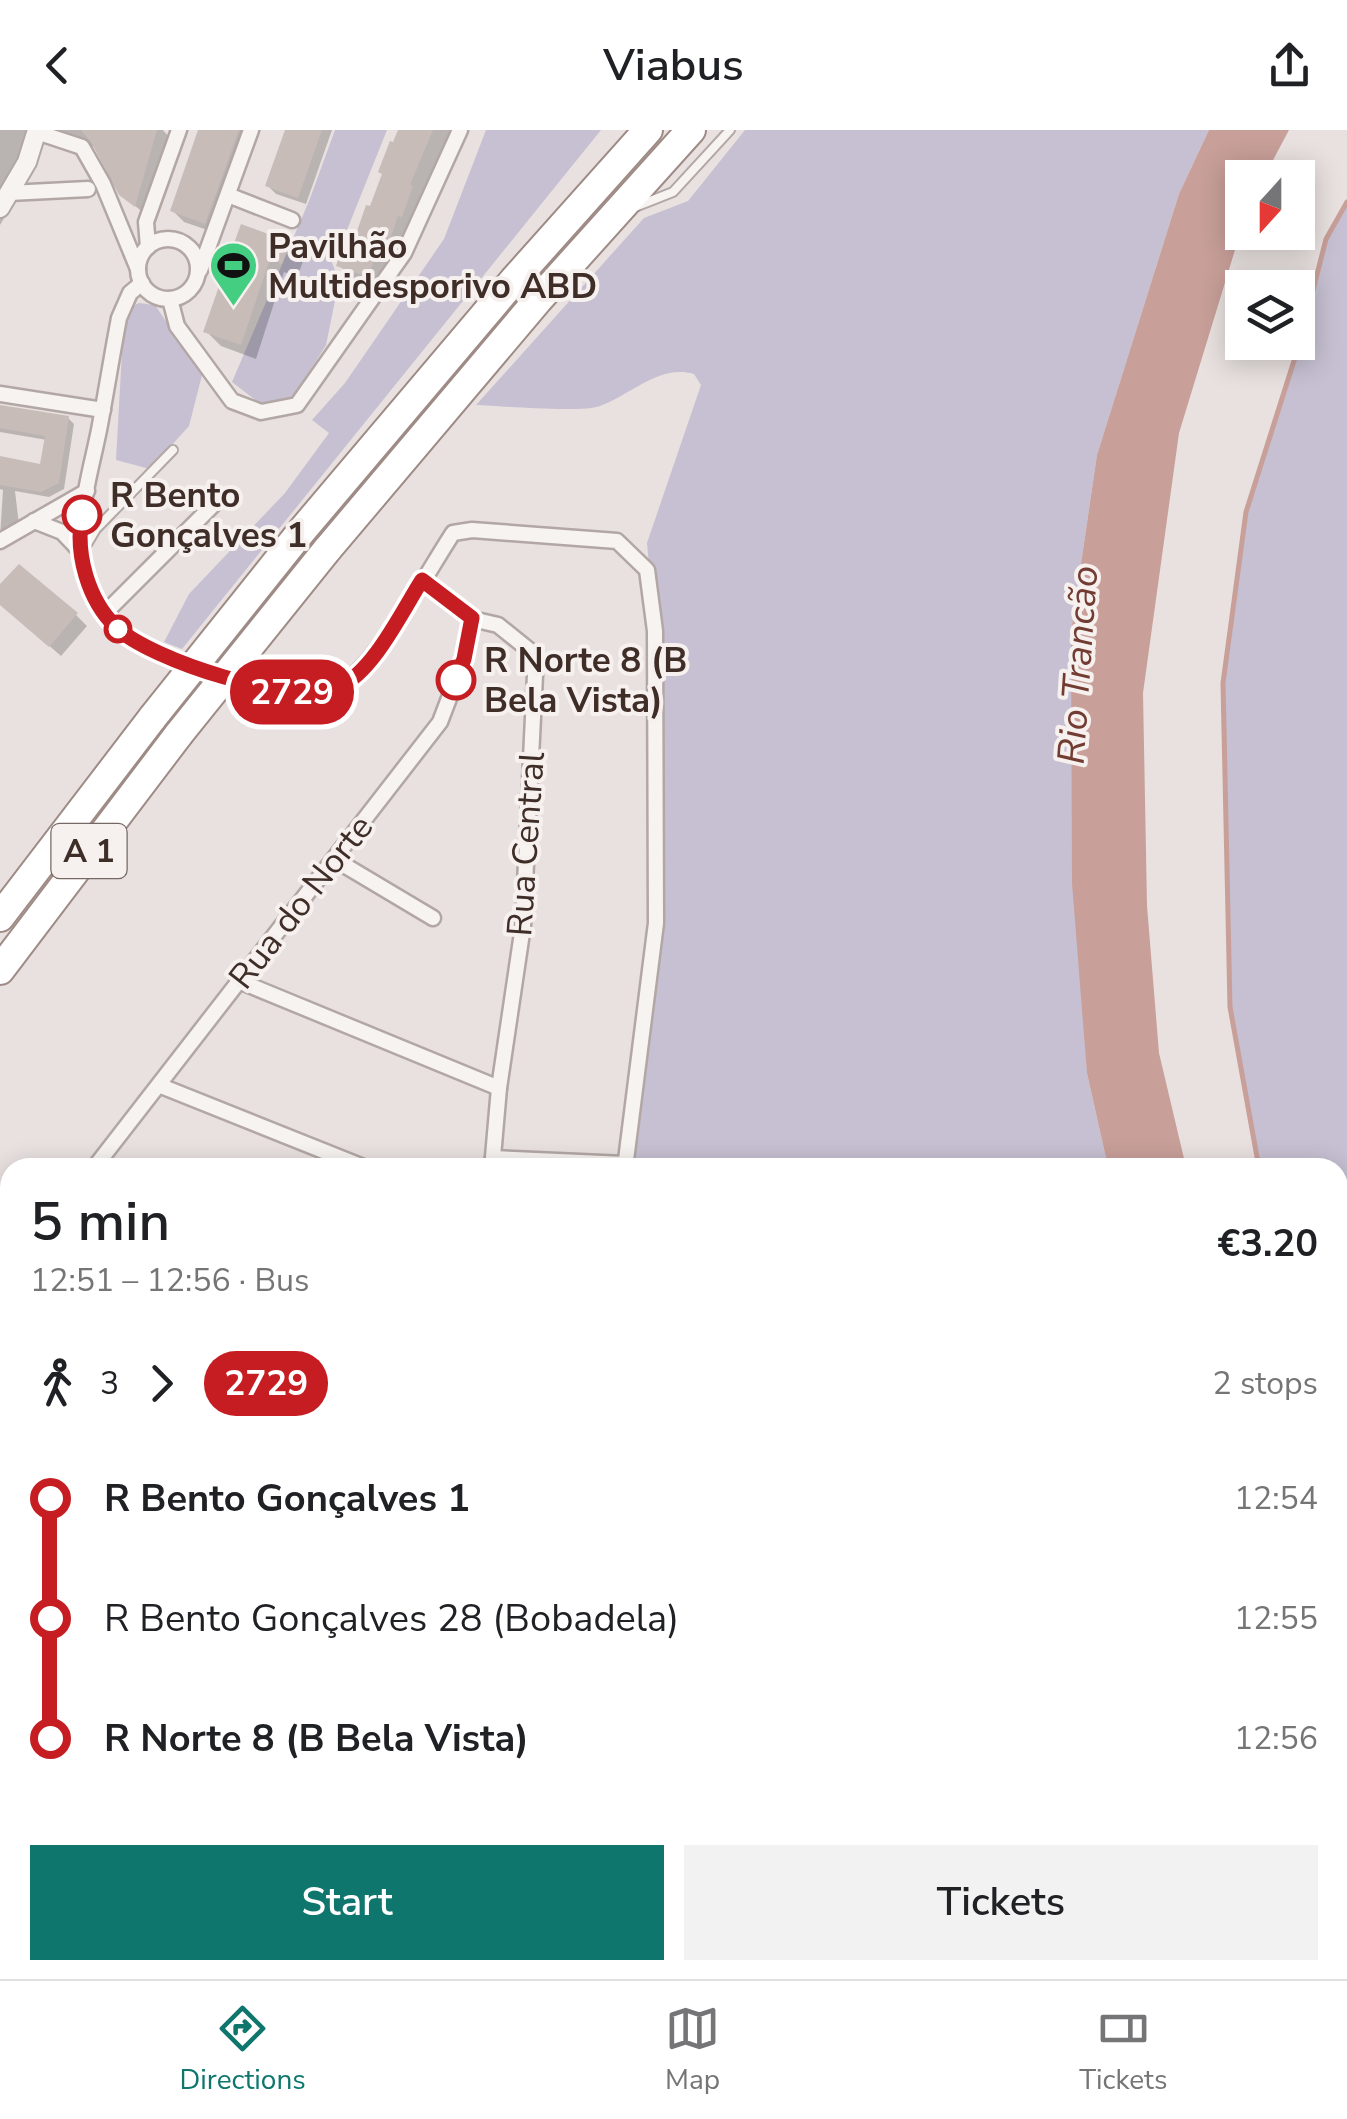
<!DOCTYPE html>
<html lang="en">
<head>
<meta charset="utf-8">
<style>
  :root { --surface:#fff; --page:#f2f2f2; --text:#202124; --muted:#757577; --line:#e0e0e0; --accent:#0f766e }
  body { margin:0; font-family:"Nunito Sans",sans-serif; background:var(--page); color:var(--text); height:100vh; display:flex; flex-direction:column; font-size:38px; white-space:nowrap }
  * { box-sizing:border-box; margin:0 }
  p { font-size:32px; color:var(--muted) }
  .icon { flex:none; width:55px; height:55px; fill:none; stroke:currentColor; stroke-width:2; stroke-linecap:round; stroke-linejoin:round }
  .map { position:relative; flex:1; overflow:hidden }
  .sheet { position:absolute; left:0px; top:1028px; width:1348px; height:822px; display:flex; flex-direction:column; background:var(--surface); border-radius:30px 30px 0 0; box-shadow:0 5px 25px #0003 }
  .sheet>* { flex:none }
  .badge { padding:0 20px; border-radius:32px; font-size:35px; line-height:65px }
  .needle { width:65px; rotate:201deg }
  .fabs { position:absolute; left:1225px; top:30px; display:grid; gap:20px }
  .fabs a { display:grid; place-items:center; width:90px; height:90px; border-radius:0px; background:var(--surface); box-shadow:0 5px 25px #0003; font-size:50px }
  .map>.badge { position:absolute; translate:-50% -50%; box-shadow:0 0 0 5px #fff }
  .legs { display:flex; align-items:center; gap:15px; height:110px; padding:0 30px; font-size:32px }
  .legs p { margin-inline-start:auto }
  .summary { display:flex; align-items:center; justify-content:space-between; height:170px; padding:0 30px }
  h1 { font-size:55px; font-weight:600; line-height:75px }
  .action { display:flex; gap:20px; margin-top:auto; padding:20px 30px }
  .action a { flex:1; height:115px; border-radius:0px; background:var(--accent); color:#fff; font-size:40px; font-weight:600; line-height:115px; text-align:center }
  .action a+a { background:var(--page); color:var(--text) }
  ul { padding:0 30px; list-style:none }
  li { display:flex; align-items:center; gap:35px; height:120px; font-size:38px }
  li i { display:grid; place-items:center; width:15px; height:100%; margin:0 12px; background:currentColor }
  li i::after { content:''; width:25px; height:25px; margin:-12px; border:8px solid; border-radius:50%; background:var(--surface) }
  li p { margin-inline-start:auto }
  li:first-child i { background:linear-gradient(#0000 50%,currentColor 0) }
  li:last-child i { background:linear-gradient(currentColor 50%,#0000 0) }
  header { display:flex; justify-content:space-between; align-items:center; height:130px; padding:0 30px; background:var(--surface); font-size:45px; font-weight:600 }
  .tab-bar { display:flex; justify-content:space-around; align-items:center; height:140px; border-top:2px solid var(--line); background:var(--surface); font-size:28px; color:var(--muted) }
  .tab-bar a { display:grid; justify-items:center; gap:5px }
  .tab-bar .selected { color:var(--accent) }
  .map>svg:first-child { display:block }
  .green { fill:#c6c0d2 }
  .water { fill:#c89f99 }
  .shadow { fill:#0003 }
  .lines { fill:none; stroke-linecap:round; stroke-linejoin:round }
  .stream { stroke:#c89f99; stroke-width:5 }
  .building { fill:#c8bcb9 }
  .service-casing { stroke:#b2a7a4; stroke-width:12 }
  .minor-casing { stroke:#b2a7a4; stroke-width:19 }
  .tertiary-casing { stroke:#b2a7a4; stroke-width:22 }
  .motorway-casing { stroke:#9f8b86; stroke-width:32 }
  .service { stroke:#f6f3f1; stroke-width:8 }
  .minor { stroke:#f6f3f1; stroke-width:14 }
  .tertiary { stroke:#f6f3f1; stroke-width:18 }
  .motorway { stroke:#fff; stroke-width:28 }
  .motorway-bridge-casing { stroke:#9f8b86; stroke-width:32; stroke-linecap:butt }
  .motorway-bridge { stroke:#fff; stroke-width:28 }
  .line-1-casing { stroke:#fff; stroke-width:22 }
  .line-1 { stroke:#c61d23; stroke-width:15 }
  .stop-1-dot { fill:#fff; stroke:#c61d23; stroke-width:5 }
  .labels { text-anchor:middle; dominant-baseline:central; stroke-width:8; stroke-linejoin:round; paint-order:stroke }
  .shield { fill:#f6f0ee; stroke:#766863; stroke-width:2.5 }
  .shield-label { font-size:32px; font-weight:bold; fill:#3f2d28 }
  .poi-label { font-size:35px; font-weight:bold; fill:#3f2d28; stroke:#f6f0ee; text-anchor:start }
  .stop-label { font-size:35px; font-weight:bold; fill:#3f2d28; stroke:#f6f0ee; text-anchor:start }
  .street-label { font-size:35px; fill:#3f2d28; stroke:#f6f0ee }
  .water-label { font-size:38px; font-style:italic; fill:#733c32; stroke:#f6f0ee }
</style>
</head>
<body>
<header><svg class="icon" aria-label="back" viewBox="0 0 24 24"><path d="M15 5l-7 7 7 7"/></svg>Viabus<svg class="icon" aria-label="share" viewBox="0 0 24 24"><path d="M12 15V3M7 8l5-5 5 5M5 13v7h14v-7"/></svg></header>
<div class="map">
<svg width="1347" height="1849" viewBox="0 0 1347 1849">
  <rect width="100%" height="100%" fill="#e8e1df"/>
  <g class="green">
    <polygon points="335,0 387,0 347,100 342,99 331,130 339,151 326,215 290,273 263,276 232,252 309,71"/>
    <polygon points="486,0 601,0 182,519 164,512 189,464 285,363 329,303 312,290 345,253 444,109"/>
    <path d="M745,0H1209L1179,64L1097,325L1071,502L1087,943L1108,1037H625L656,793L655,501L647,413L701,255L694,244C659,234 631,265 600,276C582,283 501,276 476,275L644,88L688,71Z"/>
    <polygon points="1347,72 1347,1227 1338,1215 1338,1038 1259,1037 1230,877 1223,553 1246,382 1299,215 1326,109"/>
    <polygon points="139,173 155,175 202,245 189,296 150,339 116,330 123,204 131,177"/>
    <polygon points="1338,1422 1347,1431 1347,1849 776,1849 771,1840 1338,1840"/>
  </g>
  <g class="water">
    <polygon points="1209,0 1289,0 1264,47 1242,48 1242,97 1179,303 1143,563 1147,776 1159,923 1186,1037 1108,1037 1087,943 1072,753 1071,502 1097,325 1179,64"/>
    <polygon points="1338,1305 1347,1316 1347,1431 1338,1422"/>
  </g>
  <g class="shadow">
    <polygon points="0,0 27,0 12,48 22,58 0,95"/>
    <polygon points="58,0 163,0 168,6 146,85 121,64 97,18 63,5"/>
    <polygon points="201,0 253,0 216,103 184,92 173,81"/>
    <polygon points="287,0 332,0 306,74 276,64 268,56"/>
    <polygon points="400,0 456,0 385,162 356,152 339,135 372,79"/>
    <polygon points="289,114 304,129 297,147 284,142 256,229 221,216 206,201 234,149 244,123 236,115"/>
    <polygon points="0,276 68,288 74,294 64,359 49,367 15,361 19,395 0,407 3,360 0,359 0,329 42,337 47,310 0,302"/>
    <polygon points="0,458 76,485 87,496 61,526 0,473"/>
  </g>
  <g class="lines">
    <g class="stream">
      <polyline points="1259,1038 1230,877 1223,553 1246,382 1299,215 1326,109 1347,72"/>
      <polyline points="1338,1215 1347,1227"/>
    </g>
  </g>
  <g class="building">
    <polygon points="81,0 157,0 135,77 119,65 91,12"/>
    <polygon points="198,0 239,0 205,94 170,81"/>
    <polygon points="285,0 322,0 298,68 265,56"/>
    <polygon points="398,0 433,0 410,55 413,56 402,87 398,86 387,118 379,115 368,147 336,136 347,104 355,107 366,75 370,76 382,44 378,42 390,11 393,12"/>
    <polygon points="241,94 290,112 282,134 270,129 241,215 203,202 224,142 233,145 242,119 233,116"/>
    <polygon points="0,275 69,286 59,353 41,362 0,355 0,326 40,334 45,306 0,298"/>
    <polygon points="19,434 78,483 49,517 0,475 0,454"/>
  </g>
  <g class="lines">
    <defs>
      <g id="service">
        <polyline points="635,77 673,62 730,0"/>
        <polyline points="83,421 96,399 173,320"/>
      </g>
      <g id="minor">
        <polyline points="37,2 82,17 103,54 138,139"/>
        <polyline points="9,63 88,59"/>
        <polyline points="228,65 292,90"/>
        <circle cx="168" cy="139" r="30"/>
        <polyline points="148,117 146,92 179,0"/>
        <polyline points="200,140 251,0"/>
        <path d="M142,153L130,163L119,188C112,225 106,263 99,300C90,345 75,389 84,435C88,459 100,484 119,500C155,530 299,580 341,555C377,535 428,441 453,403L472,400L617,411L647,440L655,501L656,793L625,1038"/>
        <polyline points="170,169 177,196 232,271 261,282 297,275 404,123 460,0"/>
        <polyline points="0,264 103,280"/>
        <polyline points="34,391 62,402 82,423"/>
        <polyline points="0,411 87,361"/>
        <polyline points="423,449 472,489 498,495 529,520 535,545 523,796 499,958 492,1038"/>
        <polyline points="104,484 214,374"/>
        <polyline points="334,729 433,788"/>
        <polyline points="239,851 499,958"/>
        <polyline points="161,956 366,1038"/>
        <polyline points="493,1028 625,1034"/>
        <polyline points="94,1038 440,592 464,529 472,489"/>
        <polyline points="0,1161 10,1147"/>
        <polyline points="0,1232 10,1236"/>
        <polyline points="0,1375 10,1376"/>
        <polyline points="0,1529 1,1515"/>
        <polyline points="0,1731 10,1731"/>
        <polyline points="229,1840 229,1849"/>
        <polyline points="618,1840 619,1849"/>
        <polyline points="763,1840 764,1849"/>
        <polyline points="88,1849 89,1840"/>
        <polyline points="356,1849 356,1840"/>
        <polyline points="480,1849 480,1840"/>
      </g>
      <polyline id="tertiary" points="0,78 27,32 37,0"/>
      <g id="motorway">
        <polyline points="300,403 514,150 648,0"/>
        <polyline points="326,421 538,170 691,0"/>
        <polyline points="0,787 153,587"/>
        <polyline points="0,840 179,604"/>
      </g>
    </defs>
    <use href="#service" class="service-casing"/>
    <use href="#minor" class="minor-casing"/>
    <use href="#tertiary" class="tertiary-casing"/>
    <use href="#motorway" class="motorway-casing"/>
    <use href="#service" class="service"/>
    <use href="#minor" class="minor"/>
    <use href="#tertiary" class="tertiary"/>
    <use href="#motorway" class="motorway"/>
    <defs>
      <g id="motorway-bridge">
        <polyline points="153,587 300,403"/>
        <polyline points="179,604 326,421"/>
      </g>
    </defs>
    <use href="#motorway-bridge" class="motorway-bridge-casing"/>
    <use href="#motorway-bridge" class="motorway-bridge"/>
  </g>
  <g class="lines">
    <defs>
      <path id="line-1" d="M82,385C75,424 88,470 116,497C150,530 295,577 339,557C374,541 402,481 422,450L472,488L464,529L456,550"/>
    </defs>
    <use href="#line-1" class="line-1-casing"/>
    <use href="#line-1" class="line-1"/>
  </g>
  <defs>
    <symbol id="stadium-pin" viewBox="-11 -11 22 30"><path d="M0 17L-7.5 6A9.5 9.5 0 1 1 7.5 6Z" fill="#43ce82" stroke="#f6f0ee"/><path d="M0-5a6.5 5 0 1 0 0 10a6.5 5 0 1 0 0-10ZM-3.5-1.8h7v3.6h-7Z" fill="#111"/></symbol>
  </defs>
  <g fill-rule="evenodd">
    <use href="#stadium-pin" x="206" y="108" width="55" height="75"/>
  </g>
  <g class="stop-1-dot">
    <circle cx="82" cy="385" r="18"/>
    <circle cx="118" cy="499" r="12"/>
    <circle cx="456" cy="550" r="18"/>
  </g>
  <g class="labels">
    <rect class="shield" x="51.5" y="694" width="75" height="54" rx="8"/>
    <g class="shield-label">
      <text x="89" y="721">A 1</text>
    </g>
    <g class="poi-label">
      <text x="268" y="116">Pavilhão<tspan x="268" dy="40">Multidesporivo ABD</tspan></text>
    </g>
    <g class="stop-label">
      <text x="110" y="365">R Bento<tspan x="110" dy="40">Gonçalves 1</tspan></text>
      <text x="484" y="530">R Norte 8 (B<tspan x="484" dy="40">Bela Vista)</tspan></text>
    </g>
    <g class="street-label">
      <text transform="translate(526 714) rotate(-86)">Rua Central</text>
      <text transform="translate(301 772) rotate(-52)">Rua do Norte</text>
    </g>
    <g class="water-label">
      <text transform="translate(1078 535) rotate(-86)">Rio Trancão</text>
    </g>
  </g>
</svg>
<div class="fabs">
<a><svg class="needle" viewBox="-14 -14 28 28"><path d="M0-13l5 13h-10z" fill="#e53935"/><path d="M0 13l5-13h-10z" fill="#757577"/></svg></a>
<a><svg class="icon" aria-label="layers" viewBox="0 0 24 24"><path d="M12 4l9 5-9 5-9-5zM3 14l9 5 9-5"/></svg></a>
</div>
<b class="badge" style="left:292px;top:562px;background:#c61d23;color:#fff">2729</b>
<section class="sheet">
<div class="summary"><div><h1>5 min</h1><p>12:51 – 12:56 · Bus</p></div><b>€3.20</b></div>
<div class="legs"><svg class="icon" aria-label="walk" viewBox="0 0 24 24"><circle cx="13" cy="4" r="2"/><path d="M13 8l-2 6 4 7M11 14l-3 7M7 12l3-4h3l4 4"/></svg>3<svg class="icon" aria-label="forward" viewBox="0 0 24 24"><path d="M9 5l7 7-7 7"/></svg><b class="badge" style="background:#c61d23;color:#fff">2729</b><p>2 stops</p></div>
<ul>
<li><i style="color:#c61d23"></i><b>R Bento Gonçalves 1</b><p>12:54</p></li>
<li><i style="color:#c61d23"></i><span>R Bento Gonçalves 28 (Bobadela)</span><p>12:55</p></li>
<li><i style="color:#c61d23"></i><b>R Norte 8 (B Bela Vista)</b><p>12:56</p></li>
</ul>
<div class="action"><a>Start</a><a>Tickets</a></div>
</section>
</div>
<nav class="tab-bar">
<a class="selected"><svg class="icon" aria-label="directions" viewBox="0 0 24 24"><path d="M12 3l9 9-9 9-9-9zM9 14v-3h6M13 9l2 2-2 2"/></svg>Directions</a>
<a><svg class="icon" aria-label="map" viewBox="0 0 24 24"><path d="M3 6l6-2 6 2 6-2v14l-6 2-6-2-6 2zM9 4v14M15 6v14"/></svg>Map</a>
<a><svg class="icon" aria-label="tickets" viewBox="0 0 24 24"><path d="M3 7h18v10H3zM15 7v10"/></svg>Tickets</a>
</nav>
</body>
</html>
